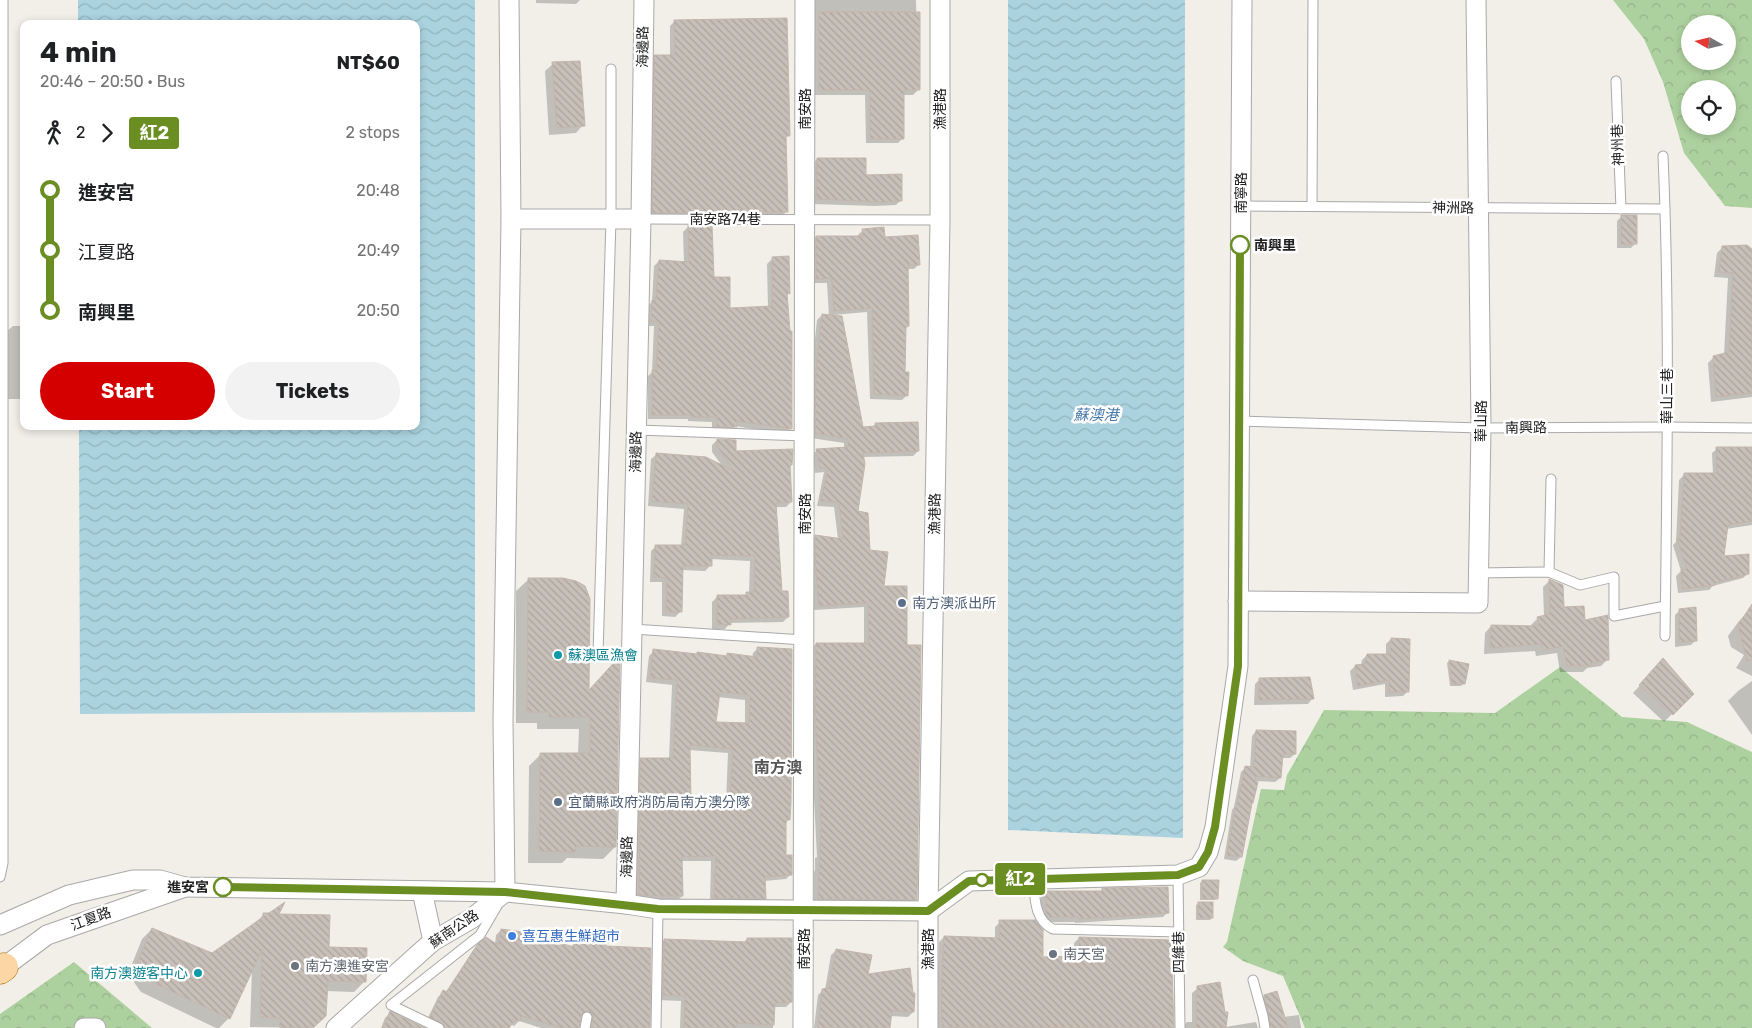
<!DOCTYPE html>
<html lang="en">
<head>
<meta charset="utf-8">
<style>
  :root { --surface:#fff; --page:#f2f2f2; --text:#202124; --muted:#757577; --accent:#d40000 }
  body { margin:0; font-family:Rubik,"Noto Sans TC",sans-serif; background:var(--page); color:var(--text); height:100vh; display:flex; flex-direction:column; font-size:19px; white-space:nowrap }
  * { box-sizing:border-box; margin:0 }
  p { font-size:16px; color:var(--muted) }
  .icon { flex:none; width:28px; height:28px; fill:none; stroke:currentColor; stroke-width:2; stroke-linecap:round; stroke-linejoin:round }
  .map { position:relative; flex:1; overflow:hidden }
  .sheet { position:absolute; left:20px; top:20px; width:400px; height:410px; display:flex; flex-direction:column; background:var(--surface); border-radius:10px; box-shadow:0 2px 8px #0003 }
  .sheet>* { flex:none }
  .badge { padding:0 10px; border-radius:4px; font-size:18px; line-height:32px }
  .needle { width:32px; rotate:278deg }
  .controls { position:absolute; left:1681px; top:15px; display:grid; gap:10px }
  .controls a { display:grid; place-items:center; width:55px; height:55px; border-radius:50%; background:var(--surface); box-shadow:0 2px 8px #0003; font-size:25px }
  .map>.badge { position:absolute; translate:-50% -50%; box-shadow:0 0 0 2px #fff }
  .legs { display:flex; align-items:center; gap:8px; height:55px; padding:0 20px; font-size:16px }
  .legs p { margin-inline-start:auto }
  .headline { display:flex; align-items:center; justify-content:space-between; height:85px; padding:0 20px }
  h1 { font-size:28px; font-weight:700; line-height:38px }
  .cta { display:flex; gap:10px; margin-top:auto; padding:10px 20px }
  .cta a { flex:1; height:58px; border-radius:30px; background:var(--accent); color:#fff; font-size:20px; font-weight:700; line-height:58px; text-align:center }
  .cta a+a { background:var(--page); color:var(--text) }
  ul { padding:0 20px; list-style:none }
  li { display:flex; align-items:center; gap:18px; height:60px; font-size:19px }
  li i { display:grid; place-items:center; width:8px; height:100%; margin:0 6px; background:currentColor }
  li i::after { content:''; width:12px; height:12px; margin:-6px; border:4px solid; border-radius:50%; background:var(--surface) }
  li p { margin-inline-start:auto }
  li:first-child i { background:linear-gradient(#0000 50%,currentColor 0) }
  li:last-child i { background:linear-gradient(currentColor 50%,#0000 0) }
  .map>svg:first-child { display:block }
  .forest { fill:url(#forest-crowns); fill-rule:evenodd }
  .water { fill:url(#water-waves) }
  .shadow { fill:#0003; fill-rule:evenodd }
  .building { fill:url(#building-back-hatch); stroke:#c4b6ab; fill-rule:evenodd }
  .lines { fill:none; stroke-linecap:round; stroke-linejoin:round }
  .lane-casing { stroke:#a9a9a9; stroke-width:11 }
  .street-casing { stroke:#a9a9a9; stroke-width:21 }
  .primary-casing { stroke:#a06b00; stroke-width:29 }
  .lane { stroke:#fff; stroke-width:9 }
  .street { stroke:#fff; stroke-width:19 }
  .primary { stroke:#fcd6a4; stroke-width:28 }
  .line-1-casing { stroke:#fff; stroke-width:11 }
  .line-1 { stroke:#6b8e23; stroke-width:8 }
  .stop-1-dot { fill:#fff; stroke:#6b8e23; stroke-width:2.5 }
  .service-dot { fill:#5c6f8a; stroke:#fff; stroke-width:2 }
  .culture-dot { fill:#0f9aa8; stroke:#fff; stroke-width:2 }
  .shop-dot { fill:#3f7fe0; stroke:#fff; stroke-width:2 }
  .worship-dot { fill:#6b7280; stroke:#fff; stroke-width:2 }
  .labels { text-anchor:middle; dominant-baseline:central; stroke-width:5; stroke-linejoin:round; paint-order:stroke }
  .street-label { font-size:14px; fill:#222; stroke:#fff }
  .stop-label { font-size:14px; font-weight:bold; fill:#222; stroke:#fff; text-anchor:start }
  .service-label { font-size:14px; fill:#4e5e75; stroke:#fff; text-anchor:start }
  .culture-label { font-size:14px; fill:#0d838f; stroke:#fff; text-anchor:start }
  .shop-label { font-size:14px; fill:#366cbe; stroke:#fff; text-anchor:start }
  .worship-label { font-size:14px; fill:#5b616d; stroke:#fff; text-anchor:start }
  .water-label { font-size:15px; font-style:italic; fill:#4a7aab; stroke:#fff }
  .quarter-label { font-size:16px; font-weight:bold; fill:#555; stroke:#fff }
</style>
</head>
<body>
<div class="map">
<svg width="1752" height="1028" viewBox="0 0 1752 1028">
  <defs>
    <pattern id="forest-crowns" width="20" height="18" patternUnits="userSpaceOnUse" patternTransform="scale(1.25)"><rect width="20" height="18" fill="#add19e"/><path d="M2 6a3 3 0 1 1 6 0M12 15a3 3 0 1 1 6 0" fill="none" stroke="#95b388"/></pattern>
    <pattern id="water-waves" width="16" height="10" patternUnits="userSpaceOnUse" patternTransform="scale(1.25)"><rect width="16" height="10" fill="#aad3df"/><path d="M0 5q4-4 8 0t8 0" fill="none" stroke="#92b5bf"/></pattern>
    <pattern id="building-back-hatch" width="6" height="6" patternUnits="userSpaceOnUse" patternTransform="scale(1.25)"><rect width="6" height="6" fill="#c7bfb8"/><path d="M-1 5l2 2M0 0l6 6M5-1l2 2" fill="none" stroke="#aba49e"/></pattern>
  </defs>
  <rect width="100%" height="100%" fill="#f2efe9"/>
  <g class="forest">
    <path d="M1613,0H1752V208L1725,206L1684,153L1663,82L1644,39ZM1690,24H1728V61H1690ZM1690,89H1728V126H1690Z"/>
    <polygon points="1560,667 1622,717 1687,722 1752,752 1752,1028 1305,1028 1283,976 1243,961 1223,947 1227,942 1261,789 1284,790 1287,775 1324,710 1495,713"/>
    <polygon points="74,962 152,1028 0,1028 0,1014"/>
  </g>
  <g class="water">
    <polygon points="78,0 475,0 475,712 80,714 79,426 416,426 416,24 78,24"/>
    <polygon points="1008,0 1185,0 1183,838 1008,830"/>
  </g>
  <g class="shadow">
    <polygon points="536,0 580,0 576,4 536,3"/>
    <polygon points="815,0 916,0 918,90 913,95 903,95 903,138 898,143 866,143 865,95 814,95"/>
    <polygon points="675,21 788,135 785,138 787,211 782,216 648,217 650,61 655,56 670,56 670,26"/>
    <polygon points="553,64 583,125 576,133 549,135 545,71"/>
    <polygon points="817,159 864,176 901,200 896,205 875,206 811,204 812,164"/>
    <polygon points="1622,216 1636,243 1631,248 1617,248 1617,221"/>
    <polygon points="688,227 712,278 729,309 768,307 767,264 772,259 789,293 786,296 789,332 790,429 785,434 735,426 731,432 712,431 712,422 688,421 688,419 648,419 648,376 652,372 654,326 647,326 647,306 652,302 654,266 659,261 684,263 683,232"/>
    <polygon points="863,230 884,238 919,264 914,269 906,269 908,326 905,329 904,373 907,395 902,400 870,399 867,312 833,315 833,316 862,428 873,427 876,425 918,451 913,456 862,457 857,512 869,551 906,646 916,899 911,904 814,903 814,872 815,870 815,858 817,857 810,720 811,649 816,644 864,644 864,607 814,610 811,567 811,541 816,536 838,539 834,507 817,506 824,472 815,473 812,455 817,450 844,449 844,443 811,438 811,375 817,320 822,315 829,316 827,283 811,283 811,242 816,237 858,237 858,235"/>
    <polygon points="1723,247 1752,251 1752,397 1711,402 1708,363 1714,357 1724,355 1728,278 1714,277 1717,253"/>
    <polygon points="13,326 24,326 24,399 5,399 5,333"/>
    <polygon points="717,440 735,453 791,465 789,467 791,502 786,507 775,507 780,593 788,617 783,622 730,623 725,629 712,629 712,602 717,597 744,596 749,593 750,561 710,559 710,566 705,571 681,570 680,612 675,617 662,616 662,582 650,582 651,551 656,546 681,546 684,509 648,506 651,459 656,455 723,467 712,452 712,445"/>
    <polygon points="1717,449 1752,449 1752,525 1726,529 1722,558 1748,573 1743,578 1713,586 1709,590 1678,593 1676,576 1681,571 1673,545 1676,542 1679,480 1684,475 1713,474 1712,453"/>
    <polygon points="529,579 588,692 615,847 603,859 567,858 562,863 528,863 529,766 541,754 578,754 579,729 537,729 537,723 516,723 516,591"/>
    <polygon points="1550,580 1563,608 1584,621 1608,659 1601,666 1587,668 1583,672 1560,672 1557,653 1536,656 1535,651 1484,654 1485,633 1491,626 1531,627 1531,625 1538,618 1544,617 1543,587"/>
    <polygon points="1680,610 1696,640 1691,645 1675,647 1675,615"/>
    <polygon points="1749,611 1752,613 1752,676 1736,668 1744,655 1731,647 1728,636 1739,621"/>
    <polygon points="1391,639 1408,691 1403,696 1385,697 1385,684 1353,690 1350,671 1355,666 1361,665 1362,660 1367,655 1386,656 1386,644"/>
    <path d="M758,648L789,819L785,824V857L791,874L786,879L764,881V898L759,903H710L711,861H681L682,896L677,901L635,899L636,765L641,760L669,759L672,685L646,682L649,656L654,651L752,658L753,653ZM718,697L745,700V724L714,723ZM689,750L728,753L726,803L690,802Z"/>
    <polygon points="1449,661 1468,665 1464,683 1461,686 1450,686 1447,663"/>
    <polygon points="1656,668 1692,694 1664,722 1633,693"/>
    <polygon points="1260,679 1312,699 1308,704 1254,705 1255,684"/>
    <polygon points="1752,681 1752,735 1728,701 1738,691"/>
    <polygon points="1256,731 1295,754 1290,758 1281,758 1280,778 1275,782 1256,781 1252,803 1250,805 1241,857 1236,861 1224,859 1232,810 1234,807 1241,772 1246,767 1250,768 1252,736"/>
    <polygon points="1202,881 1217,898 1215,900 1200,900 1200,883"/>
    <polygon points="1103,890 1168,912 1163,917 1075,923 1075,922 1043,922 1041,919 1041,897 1046,892 1101,892"/>
    <polygon points="1198,903 1212,918 1210,920 1196,920 1196,905"/>
    <polygon points="264,914 277,915 328,948 364,982 354,992 326,991 311,1028 250,1027 252,969 228,1019 219,1028 216,1028 141,992 128,974 142,939 152,929 212,954 254,925"/>
    <polygon points="1000,922 1042,958 1074,957 1074,943 1079,938 1170,941 1173,1028 938,1028 937,1000 939,942 944,937 995,939 995,927"/>
    <polygon points="501,930 570,948 574,944 649,1028 588,1028 586,1017 580,1016 578,1028 541,1028 519,1021 514,1026 510,1024 508,1028 437,1028 426,1022 438,997 443,992 445,993 472,952 486,939 495,945 496,935"/>
    <polygon points="747,939 791,1002 786,1007 774,1007 773,1028 680,1028 681,1001 658,1000 659,945 664,940 743,943"/>
    <polygon points="836,950 867,976 913,1012 908,1017 890,1016 889,1028 814,1028 818,995 823,990 825,990 831,955"/>
    <polygon points="1198,988 1225,1027 1256,1022 1258,1028 1182,1028 1187,1022 1192,1022 1192,993"/>
    <polygon points="1264,996 1283,1017 1299,1015 1301,1028 1266,1028 1259,1001"/>
    <polygon points="390,1013 422,1028 381,1028 385,1018"/>
  </g>
  <g class="building">
    <polygon points="819,12 920,12 920,90 904,90 904,139 870,139 870,90 819,90"/>
    <polygon points="787,18 790,136 786,136 788,212 652,213 653,158 655,158 654,55 675,55 674,20"/>
    <polygon points="580,61 585,126 557,128 552,62"/>
    <polygon points="817,158 866,158 866,175 902,174 902,201 881,202 816,199"/>
    <rect x="1621" y="215" width="16" height="29"/>
    <polygon points="688,225 712,225 714,277 730,277 730,308 772,306 772,257 789,256 790,294 787,293 790,331 792,331 792,429 737,421 737,427 717,427 717,417 692,417 692,415 652,415 652,370 656,370 659,322 651,321 652,300 656,300 659,260 689,262"/>
    <polygon points="884,227 885,237 918,235 920,265 908,265 909,326 906,327 905,372 909,372 908,396 874,394 872,308 834,311 832,278 816,279 816,236 863,236 862,229"/>
    <polygon points="1747,245 1752,249 1752,393 1716,397 1713,356 1729,352 1733,273 1719,272 1722,246"/>
    <polygon points="822,314 842,316 863,427 875,426 875,423 918,422 919,451 863,453 865,464 858,511 868,513 870,550 888,552 884,586 907,586 907,645 921,645 917,900 818,899 821,824 815,714 816,643 869,643 868,603 819,606 815,561 815,535 843,539 839,502 821,501 828,468 820,468 816,449 848,447 848,439 815,433 816,370"/>
    <polygon points="717,439 736,440 736,451 793,449 792,465 790,465 792,502 776,503 782,591 788,591 789,617 731,619 731,625 717,624 717,595 746,595 746,592 754,592 755,556 712,555 712,566 683,566 682,612 666,612 667,578 654,577 655,545 685,545 688,504 652,501 656,453 706,457 734,471 717,446"/>
    <polygon points="1716,447 1752,447 1752,521 1728,525 1724,556 1749,554 1749,574 1715,583 1715,585 1683,589 1681,570 1687,569 1677,539 1680,539 1684,473 1717,473"/>
    <polygon points="528,578 563,578 576,581 585,586 590,599 589,690 620,656 616,847 576,846 575,852 539,851 540,753 590,753 590,717 549,717 549,712 527,712"/>
    <polygon points="1549,579 1563,585 1564,607 1584,606 1585,620 1608,615 1609,660 1590,663 1591,666 1567,666 1563,646 1543,650 1542,644 1490,648 1491,625 1539,626 1537,617 1550,614"/>
    <polygon points="1752,604 1752,660 1747,661 1738,625"/>
    <polygon points="1696,607 1697,641 1679,642 1679,609"/>
    <polygon points="1391,638 1410,639 1409,692 1389,692 1389,680 1358,686 1355,665 1365,664 1367,654 1390,654"/>
    <path d="M757,647L792,649L791,802L790,820H786V855H792V875L765,877L766,899L714,898L716,856L682,857L683,896H651L639,895L640,758H673L677,680L650,678L653,649L697,654V652L727,656V653L757,657ZM720,692L750,695L749,723L716,722ZM690,745L733,749L730,802L691,801Z"/>
    <polygon points="1663,658 1694,694 1673,715 1639,685"/>
    <polygon points="1449,660 1469,664 1465,684 1452,684"/>
    <polygon points="1310,677 1314,699 1259,700 1259,678"/>
    <polygon points="1256,730 1296,731 1296,754 1283,754 1281,778 1256,776 1255,781 1258,782 1253,803 1252,803 1242,857 1227,855 1236,804 1237,804 1245,766 1254,767"/>
    <polygon points="1202,880 1219,880 1218,899 1202,899"/>
    <polygon points="1168,887 1169,913 1079,919 1079,917 1048,917 1046,914 1046,891 1102,891 1102,888"/>
    <polygon points="285,902 279,914 330,915 329,947 367,948 366,982 328,981 326,1016 313,1028 280,1028 280,1018 260,1017 262,950 230,1019 152,982 137,963 152,928 212,953 263,917 263,913 269,913"/>
    <rect x="1198" y="902" width="15" height="16"/>
    <polygon points="999,920 1035,920 1043,930 1043,957 1078,956 1079,937 1171,940 1174,1028 942,1027 941,994 944,936 1000,938"/>
    <polygon points="501,929 545,935 544,939 574,947 574,942 606,942 606,946 651,948 650,1028 591,1028 593,1015 588,1011 582,1013 579,1028 562,1028 522,1016 520,1021 515,1020 509,1028 445,1028 442,1023 430,1017 443,990 447,992 477,945 486,937 498,945"/>
    <polygon points="747,938 792,938 792,1002 775,1003 774,1025 736,1023 736,1028 684,1028 685,996 663,995 664,939 747,942"/>
    <polygon points="836,949 872,955 868,974 910,968 913,993 915,993 914,1012 892,1011 890,1028 818,1028 822,989 829,988"/>
    <polygon points="1220,982 1225,1012 1228,1012 1226,1028 1196,1028 1197,986"/>
    <polygon points="1277,991 1288,1028 1271,1028 1264,995"/>
    <polygon points="390,1011 425,1028 383,1028"/>
  </g>
  <g class="lines">
    <defs>
      <g id="lane">
        <polyline points="1616,81 1621,209"/>
        <path d="M1663,156C1670,316 1667,476 1665,636"/>
        <polyline points="1241,206 1665,209"/>
        <polyline points="1312,206 1313,0"/>
        <polyline points="641,219 940,220"/>
        <polyline points="1239,421 1481,428 1667,427 1752,428"/>
        <polyline points="637,430 805,436"/>
        <polyline points="1549,572 1551,479"/>
        <polyline points="1479,573 1549,572 1580,585 1614,577 1614,616 1665,606"/>
        <polyline points="632,629 804,640"/>
        <polyline points="598,655 611,219 611,69"/>
        <polyline points="1178,875 1180,1028"/>
        <polyline points="0,877 3,863 3,0"/>
        <path d="M1033,878C1035,897 1034,920 1053,929L1179,932"/>
        <polyline points="1253,980 1263,1016 1265,1028"/>
        <polyline points="439,1028 391,1005 480,935 497,906"/>
        <polyline points="585,1028 587,1017"/>
        <polyline points="656,1028 658,909"/>
      </g>
      <g id="street">
        <polyline points="511,219 641,219"/>
        <polyline points="1238,601 1478,603 1481,428 1476,0"/>
        <polyline points="422,891 433,941"/>
        <polyline points="505,892 503,720 511,219 509,0"/>
        <polyline points="626,904 641,219 644,0"/>
        <polyline points="0,925 69,895 133,880 160,880 185,887 505,892 626,904 658,909 928,911 969,881 1178,875 1199,867 1208,852 1215,827 1238,666 1242,0"/>
        <polyline points="4,967 47,935 185,887"/>
        <polyline points="84,1028 96,1028"/>
        <polyline points="336,1028 433,941 471,919 505,892"/>
        <polyline points="803,1028 805,0"/>
        <polyline points="928,1028 928,911 940,220 940,0"/>
      </g>
      <polyline id="primary" points="0,970 4,967"/>
    </defs>
    <use href="#lane" class="lane-casing"/>
    <use href="#street" class="street-casing"/>
    <use href="#primary" class="primary-casing"/>
    <use href="#lane" class="lane"/>
    <use href="#street" class="street"/>
    <use href="#primary" class="primary"/>
  </g>
  <g class="lines">
    <defs>
      <polyline id="line-1" points="223,887 505,892 658,909 928,911 969,881 1178,875 1199,867 1208,852 1215,827 1238,666 1240,245"/>
    </defs>
    <use href="#line-1" class="line-1-casing"/>
    <use href="#line-1" class="line-1"/>
  </g>
  <g class="stop-1-dot">
    <circle cx="1240" cy="245" r="9"/>
    <circle cx="982" cy="880" r="6"/>
    <circle cx="223" cy="887" r="9"/>
  </g>
  <g class="service-dot">
    <circle cx="902" cy="603" r="5"/>
    <circle cx="558" cy="802" r="5"/>
  </g>
  <g class="culture-dot">
    <circle cx="558" cy="655" r="5"/>
    <circle cx="198" cy="973" r="5"/>
  </g>
  <circle class="shop-dot" cx="512" cy="936" r="5"/>
  <g class="worship-dot">
    <circle cx="1053" cy="954" r="5"/>
    <circle cx="295" cy="966" r="5"/>
  </g>
  <g class="labels">
    <g class="street-label">
      <text transform="translate(643 47) rotate(-89)">海邊路</text>
      <text transform="translate(805 109) rotate(-90)">南安路</text>
      <text transform="translate(940 109) rotate(-90)">漁港路</text>
      <text transform="translate(1618 145) rotate(-92)">神州巷</text>
      <text transform="translate(1241 193) rotate(-90)">南寧路</text>
      <text transform="translate(1453 208) rotate(1)">神洲路</text>
      <text x="725" y="219">南安路74巷</text>
      <text transform="translate(1667 396) rotate(-90)">華山三巷</text>
      <text transform="translate(1481 421) rotate(-90)">華山路</text>
      <text transform="translate(1526 428) rotate(-1)">南興路</text>
      <text transform="translate(636 452) rotate(-89)">海邊路</text>
      <text transform="translate(805 514) rotate(-90)">南安路</text>
      <text transform="translate(935 514) rotate(-89)">漁港路</text>
      <text transform="translate(627 857) rotate(-89)">海邊路</text>
      <text transform="translate(91 919) rotate(-20)">江夏路</text>
      <text transform="translate(454 929) rotate(-34)">蘇南公路</text>
      <text transform="translate(804 949) rotate(-90)">南安路</text>
      <text transform="translate(928 949) rotate(-90)">漁港路</text>
      <text transform="translate(1179 952) rotate(-91)">四維巷</text>
    </g>
    <g class="stop-label">
      <text x="1254" y="245">南興里</text>
      <text x="209" y="887" text-anchor="end">進安宮</text>
    </g>
    <g class="service-label">
      <text x="912" y="603">南方澳派出所</text>
      <text x="568" y="802">宜蘭縣政府消防局南方澳分隊</text>
    </g>
    <g class="culture-label">
      <text x="568" y="655">蘇澳區漁會</text>
      <text x="188" y="973" text-anchor="end">南方澳遊客中心</text>
    </g>
    <g class="shop-label">
      <text x="522" y="936">喜互惠生鮮超市</text>
    </g>
    <g class="worship-label">
      <text x="1063" y="954">南天宮</text>
      <text x="305" y="966">南方澳進安宮</text>
    </g>
    <g class="water-label">
      <text x="1096" y="415">蘇澳港</text>
    </g>
    <g class="quarter-label">
      <text x="778" y="767">南方澳</text>
    </g>
  </g>
</svg>
<div class="controls">
<a><svg class="needle" viewBox="-14 -14 28 28"><path d="M0-13l5 13h-10z" fill="#e53935"/><path d="M0 13l5-13h-10z" fill="#757577"/></svg></a>
<a><svg class="icon" aria-label="locate" viewBox="0 0 24 24"><circle cx="12" cy="12" r="6"/><path d="M12 2v4M12 18v4M2 12h4M18 12h4"/></svg></a>
</div>
<b class="badge" style="left:1020px;top:879px;background:#6b8e23;color:#fff">紅2</b>
<section class="sheet">
<div class="headline"><div><h1>4 min</h1><p>20:46 – 20:50 · Bus</p></div><b>NT$60</b></div>
<div class="legs"><svg class="icon" aria-label="walk" viewBox="0 0 24 24"><circle cx="13" cy="4" r="2"/><path d="M13 8l-2 6 4 7M11 14l-3 7M7 12l3-4h3l4 4"/></svg>2<svg class="icon" aria-label="forward" viewBox="0 0 24 24"><path d="M9 5l7 7-7 7"/></svg><b class="badge" style="background:#6b8e23;color:#fff">紅2</b><p>2 stops</p></div>
<ul>
<li><i style="color:#6b8e23"></i><b>進安宮</b><p>20:48</p></li>
<li><i style="color:#6b8e23"></i><span>江夏路</span><p>20:49</p></li>
<li><i style="color:#6b8e23"></i><b>南興里</b><p>20:50</p></li>
</ul>
<div class="cta"><a>Start</a><a>Tickets</a></div>
</section>
</div>
</body>
</html>
